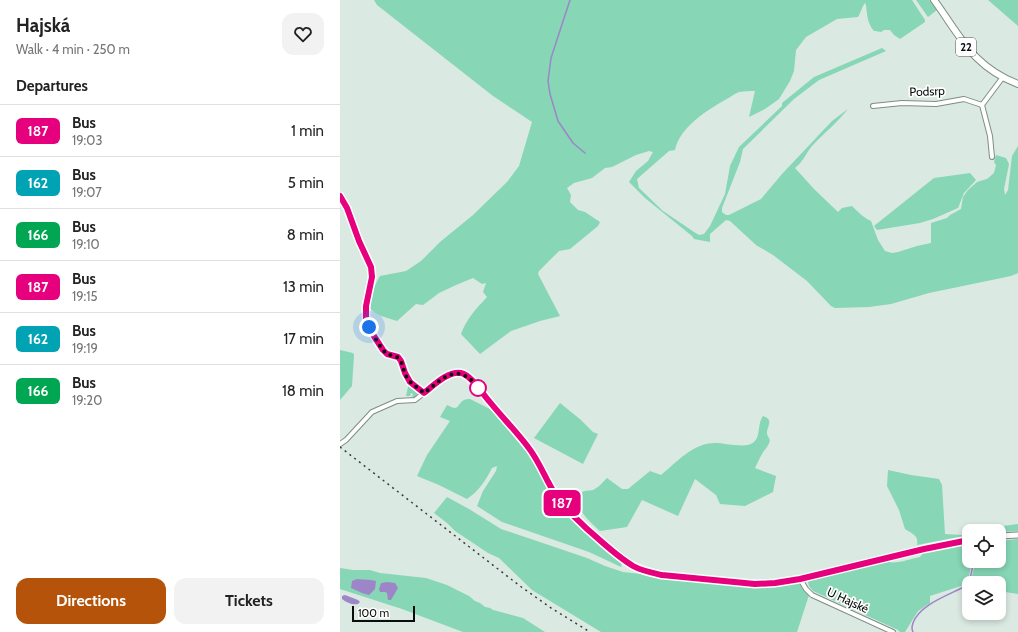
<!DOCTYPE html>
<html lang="en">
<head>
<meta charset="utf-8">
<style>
  :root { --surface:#fff; --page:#f2f2f2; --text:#222; --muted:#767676; --line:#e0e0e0; --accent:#b45309 }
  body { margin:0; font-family:Cabin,sans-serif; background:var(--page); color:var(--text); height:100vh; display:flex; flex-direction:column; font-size:15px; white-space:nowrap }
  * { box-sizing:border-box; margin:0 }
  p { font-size:13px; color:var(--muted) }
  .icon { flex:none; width:22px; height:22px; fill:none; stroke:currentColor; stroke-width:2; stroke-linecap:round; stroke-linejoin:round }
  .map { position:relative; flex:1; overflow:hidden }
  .panel { display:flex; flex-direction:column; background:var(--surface); width:340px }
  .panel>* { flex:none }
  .badge { padding:0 8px; border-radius:6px; font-size:14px; line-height:26px }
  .tools { position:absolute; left:622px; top:524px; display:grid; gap:8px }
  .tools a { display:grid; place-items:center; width:44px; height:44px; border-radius:8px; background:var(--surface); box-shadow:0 2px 6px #0003; font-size:20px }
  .scale { position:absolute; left:12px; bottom:10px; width:63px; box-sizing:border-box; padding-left:4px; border:2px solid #090e0c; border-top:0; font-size:11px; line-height:14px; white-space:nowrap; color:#090e0c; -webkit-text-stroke:3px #fff; paint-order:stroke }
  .you { position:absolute; width:20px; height:20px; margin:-10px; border:3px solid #fff; border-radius:50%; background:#1a73e8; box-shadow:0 0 0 6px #1a73e833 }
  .map>.badge { position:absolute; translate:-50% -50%; box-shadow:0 0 0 2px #fff }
  h2 { padding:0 16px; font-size:15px; line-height:36px }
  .round { display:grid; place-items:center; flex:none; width:42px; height:42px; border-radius:12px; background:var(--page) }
  .summary { display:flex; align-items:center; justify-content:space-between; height:68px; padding:0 16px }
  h1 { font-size:19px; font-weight:700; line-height:30px }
  .cta { display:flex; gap:8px; margin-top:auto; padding:8px 16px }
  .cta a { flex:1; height:46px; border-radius:12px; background:var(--accent); color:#fff; font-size:16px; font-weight:700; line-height:46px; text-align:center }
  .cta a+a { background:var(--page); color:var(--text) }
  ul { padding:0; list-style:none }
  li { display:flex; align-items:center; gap:12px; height:52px; padding:0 16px; border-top:1px solid var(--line) }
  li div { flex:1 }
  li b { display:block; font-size:15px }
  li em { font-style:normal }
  li .badge { min-width:44px; font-weight:700; text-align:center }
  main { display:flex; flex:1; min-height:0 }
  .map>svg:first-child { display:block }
  .green { fill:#87d6b6 }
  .water { fill:#9d86c7 }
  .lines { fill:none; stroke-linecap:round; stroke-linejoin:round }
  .stream { stroke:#9d86c7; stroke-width:1.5 }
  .minor-casing { stroke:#7e8d86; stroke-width:6 }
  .tertiary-casing { stroke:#7e8d86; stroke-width:7 }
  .primary-casing { stroke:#7e8d86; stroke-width:8 }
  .minor { stroke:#fff; stroke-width:4 }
  .tertiary { stroke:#fff; stroke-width:5 }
  .primary { stroke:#fff; stroke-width:6 }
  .rail { stroke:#363d3a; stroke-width:1.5; stroke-dasharray:2 4; stroke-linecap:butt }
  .line-casing { stroke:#fff; stroke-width:9 }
  .line { stroke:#e6007e; stroke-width:6 }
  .walk { stroke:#090e0c; stroke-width:4; stroke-dasharray:0 7.2 }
  .stop-dot { fill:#fff; stroke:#e6007e; stroke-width:2 }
  .labels { text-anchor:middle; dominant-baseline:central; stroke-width:3.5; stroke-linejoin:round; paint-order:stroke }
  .shield { fill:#fff; stroke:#535655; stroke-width:1 }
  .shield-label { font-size:11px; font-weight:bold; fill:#090e0c }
  .street-label { font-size:12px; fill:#090e0c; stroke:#fff }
</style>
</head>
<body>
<main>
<section class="panel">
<div class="summary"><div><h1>Hajská</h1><p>Walk · 4 min · 250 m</p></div><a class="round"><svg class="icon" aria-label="heart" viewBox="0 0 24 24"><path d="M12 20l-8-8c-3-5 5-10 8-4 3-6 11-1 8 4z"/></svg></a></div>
<h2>Departures</h2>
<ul>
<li><span class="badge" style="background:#e6007e;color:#fff">187</span><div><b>Bus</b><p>19:03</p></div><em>1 min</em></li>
<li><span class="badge" style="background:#00a3b4;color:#fff">162</span><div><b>Bus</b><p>19:07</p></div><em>5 min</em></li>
<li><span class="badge" style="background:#00a651;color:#fff">166</span><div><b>Bus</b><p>19:10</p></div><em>8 min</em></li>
<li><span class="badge" style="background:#e6007e;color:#fff">187</span><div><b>Bus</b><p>19:15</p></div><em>13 min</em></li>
<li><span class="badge" style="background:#00a3b4;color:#fff">162</span><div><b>Bus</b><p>19:19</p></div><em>17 min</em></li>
<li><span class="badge" style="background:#00a651;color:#fff">166</span><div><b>Bus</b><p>19:20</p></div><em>18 min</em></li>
</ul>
<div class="cta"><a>Directions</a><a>Tickets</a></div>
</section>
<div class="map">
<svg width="678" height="632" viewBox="0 0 678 632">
  <rect width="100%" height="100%" fill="#dae9e2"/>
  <g class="green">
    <path d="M34,0H572L585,20V22L560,39L554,35L550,30H544L541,32C540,32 535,31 534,31C530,27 527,18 527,13C526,9 527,7 525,3C522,6 521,13 518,17L497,19L466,37L456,50L454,71L450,81L439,99L425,109L409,117L415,91C410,91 404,91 399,92C394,94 389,98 385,100C366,111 340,127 335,150L329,151L297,179L299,188L323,211L354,232L359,235L364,234L370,226L385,194L390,166L399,147L442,106V103L474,77L542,48L546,51L479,80L454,99L403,149L400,162L382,208V212L386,215H389L421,199L442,174L492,121L508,109C497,123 484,133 472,146C466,153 463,162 455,168L474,189L498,212L502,208L512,206C518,212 524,218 531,221L538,240L545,251L552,253L558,252L577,246L591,243V223L607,218L610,215L621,209L623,197L628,190L637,182L647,179L654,173L656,165L654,162L656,155L666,158L669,164L664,189L665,195L668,190L672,156L678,146V273L671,276L589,293L551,304L529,307L495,308L491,306L467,281L433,255L416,245L390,221L386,220L370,234V242L354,239L352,236L305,198L289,182L296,171L308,161L313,152L309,151L296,155L272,167L265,168L252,178L234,183L227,188L231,195L230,202L238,210L245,212L260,222L258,226L230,249L219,251L199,271L198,274L220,316L200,321L171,331L140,354L121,334C127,318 136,309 147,297L143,292L146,283L142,284L133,278L116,285L99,293L83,305L76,304L57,321L41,316L31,310C28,300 35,284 40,276L66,271L81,261L100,242L133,215L167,182L179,166L192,122L153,96L37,5Z"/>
    <polygon points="576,0 589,0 597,10 588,17"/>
    <polygon points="648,0 678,0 678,26"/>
    <polygon points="630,173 636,180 624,193 618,208 593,219 580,223 537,230 534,226 594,178"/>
    <polygon points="0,350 13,353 14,355 12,386 0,400"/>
    <polygon points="69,383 73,386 72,389 73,390 75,390 77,389 80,391 75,397 72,397 73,394 71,393 70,396 66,396"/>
    <path d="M130,399L154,411L161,418L192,459L218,505L226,514L252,536L268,552L282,563L281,567L249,552L162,522L137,506L143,491L156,471L157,466L152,468C146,480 139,491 127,499L99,485L77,476L87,455L110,421L100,417L107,405C120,412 116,405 124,400C126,399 128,399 130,399Z"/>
    <polygon points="220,403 241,420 253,432 258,434 243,464 194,438"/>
    <path d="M423,416C435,420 426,427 427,434C428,438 431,439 429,443C428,447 424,450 422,454C419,459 417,464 415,468L436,476L433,492L405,506L380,504L376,495L355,479L338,516L302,500L287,527L260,531C252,524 229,504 241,493C244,490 249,491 253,490C258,488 263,482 267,478L282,489H288L310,471L321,475C337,462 353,443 375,443C385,443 407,449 414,442C421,436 417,424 423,416Z"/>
    <path d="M548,470L571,475L599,479L602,485L605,534L622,535L629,533V535L577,545C579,535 572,534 565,529L559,510L547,486Z"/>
    <polygon points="107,497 129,509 161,529 247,558 265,566 283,572 389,584 430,587 455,581 459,582 463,590 469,595 457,632 261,632 192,590 159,558 148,553 115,531 107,523 94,513"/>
    <polygon points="678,524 678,531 659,532 659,531 636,531 648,528"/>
    <polygon points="678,539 678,594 659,591 659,583 630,583 636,561 659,561 659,541"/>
    <path d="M629,543V561H632L628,581L624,585L590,596V603L578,611L565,632H560L558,630L473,591L469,586L468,582L471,579L548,562C559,564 569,559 580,557L584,552L591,551H594L596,549Z"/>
    <polygon points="0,568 13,570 30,570 40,573 86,578 107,585 129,596 135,601 140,603 145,607 150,608 153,610 183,618 205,632 123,632 62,609 0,589"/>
  </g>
  <g class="water">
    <path d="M17,579C24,580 29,579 36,581L35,589L29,595L22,593L11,588L12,581Z"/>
    <polygon points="47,582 55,583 58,588 51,600 48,600 47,593 45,592 40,592 39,589 41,583"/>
    <path d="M5,595L18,600L20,602L18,604C12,605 7,603 2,599V596Z"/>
  </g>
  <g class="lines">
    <g class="stream">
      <polyline points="230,0 211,58 208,81 210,94 218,121 233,143 245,153"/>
      <polyline points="629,583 634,561"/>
      <path d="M573,632C571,628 572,627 573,623C580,603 613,594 629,584"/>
    </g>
    <defs>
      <g id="minor">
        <polyline points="642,105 650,136 652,157"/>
        <polyline points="533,106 562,103 596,104 624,99 642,105 663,77"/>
        <polyline points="0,196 7,208 19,241 31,267 32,277 26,306 26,319 32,333 43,350 47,354 58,357 61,361 65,373 70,381 84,393 75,400 57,401 32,412 6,440 0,444"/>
        <polyline points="460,579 466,589 472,595 553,632"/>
      </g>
      <g id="tertiary">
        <path d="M84,393C94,385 108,371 121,373C131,375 142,393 149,401C161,416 176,431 188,447C200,462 206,481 217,497C225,510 237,519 249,530C263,542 276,557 293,566C302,571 313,573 322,575L415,584L435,583L460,579L599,546L629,540"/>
        <polyline points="659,536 678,535"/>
      </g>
      <path id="primary" d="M594,0C621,37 632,66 678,84"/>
    </defs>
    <use href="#minor" class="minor-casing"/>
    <use href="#tertiary" class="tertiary-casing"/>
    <use href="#primary" class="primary-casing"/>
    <use href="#minor" class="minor"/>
    <use href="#tertiary" class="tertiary"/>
    <use href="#primary" class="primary"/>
    <polyline class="rail" points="0,447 180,586 211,608 250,632"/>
  </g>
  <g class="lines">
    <defs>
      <path id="line" d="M0,196L7,208L19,241L31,267L32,277L26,306V319L32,333L43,350L47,354L58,357L61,361L65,373L70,382L84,393C94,385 108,371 121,373C131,375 142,393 149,401C161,416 176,431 188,447C200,462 206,481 217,497C225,509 236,518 246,528C261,541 276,556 293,566C302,571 313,573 322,575L415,584L435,583L460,579L584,549L629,540"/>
    </defs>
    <use href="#line" class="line-casing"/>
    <use href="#line" class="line"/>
    <path class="walk" d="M29,327C32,333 41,349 46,353C50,356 56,355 59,359C63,363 63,369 65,374C69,383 77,387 84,393C106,376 117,362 139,388H138"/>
  </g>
  <circle class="stop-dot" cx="138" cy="388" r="8"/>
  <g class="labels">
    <rect class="shield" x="616" y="38" width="20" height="18" rx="3"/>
    <g class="shield-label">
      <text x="626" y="47">22</text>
    </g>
    <g class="street-label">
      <text transform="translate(587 91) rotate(-2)">Podsrp</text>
      <text transform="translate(508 600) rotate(25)">U Hajské</text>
    </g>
  </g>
</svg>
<div class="tools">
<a><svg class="icon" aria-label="locate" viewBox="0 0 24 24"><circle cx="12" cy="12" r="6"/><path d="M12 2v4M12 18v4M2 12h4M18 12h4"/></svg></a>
<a><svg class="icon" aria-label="layers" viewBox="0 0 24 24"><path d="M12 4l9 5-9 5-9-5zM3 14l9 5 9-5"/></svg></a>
</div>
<div class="scale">100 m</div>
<div class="you" style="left:29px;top:327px"></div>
<b class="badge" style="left:222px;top:503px;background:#e6007e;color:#fff">187</b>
</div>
</main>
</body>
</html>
